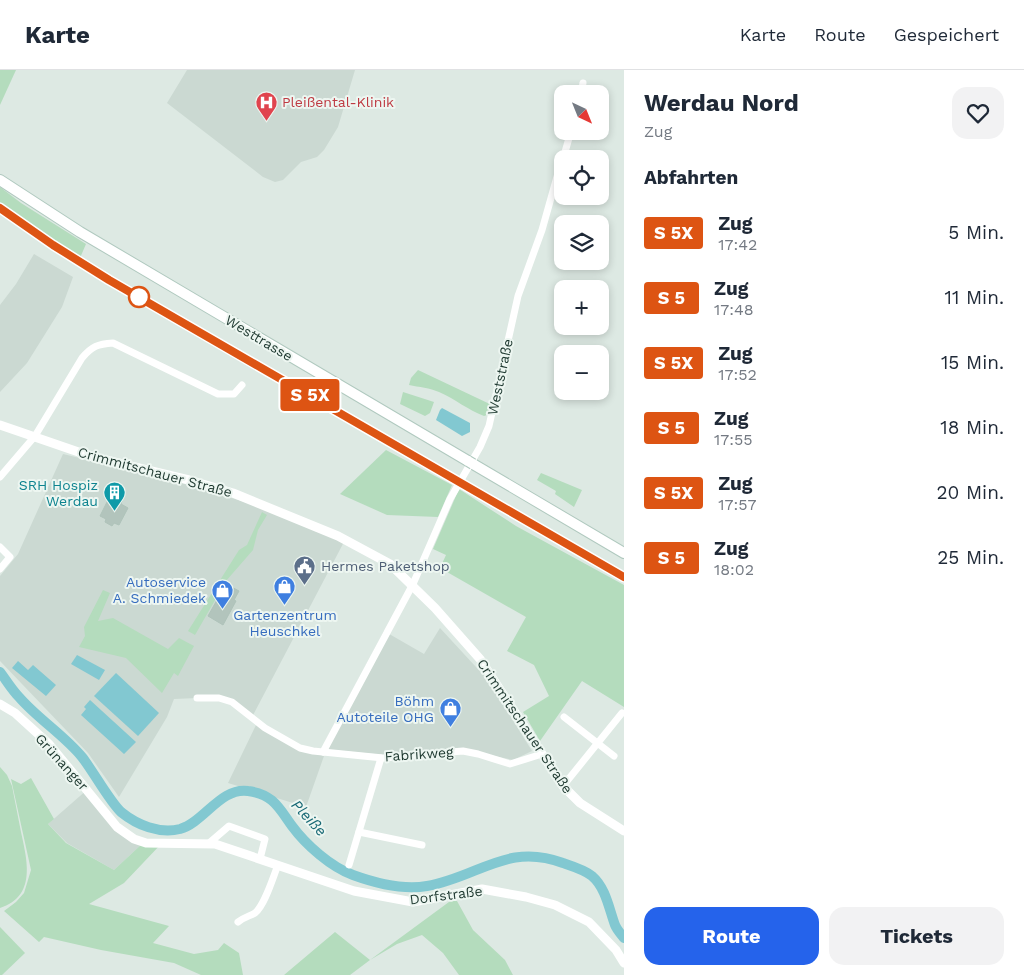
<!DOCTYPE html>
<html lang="de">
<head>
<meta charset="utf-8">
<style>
  :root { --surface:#fff; --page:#f2f2f3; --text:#1f2937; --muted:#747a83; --line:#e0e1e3; --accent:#2563eb }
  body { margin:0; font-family:"Work Sans",sans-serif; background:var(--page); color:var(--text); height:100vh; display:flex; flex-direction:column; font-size:19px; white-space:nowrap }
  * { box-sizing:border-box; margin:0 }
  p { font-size:16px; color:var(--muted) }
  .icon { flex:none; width:28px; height:28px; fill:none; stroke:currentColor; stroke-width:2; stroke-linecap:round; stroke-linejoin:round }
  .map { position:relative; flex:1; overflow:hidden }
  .drawer { display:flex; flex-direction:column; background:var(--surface); width:400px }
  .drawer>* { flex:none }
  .badge { padding:0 10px; border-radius:4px; font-size:18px; line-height:32px }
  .needle { width:32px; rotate:137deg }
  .tools { position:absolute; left:554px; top:15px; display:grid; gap:10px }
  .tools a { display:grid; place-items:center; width:55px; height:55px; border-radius:10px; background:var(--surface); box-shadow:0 2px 8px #0003; font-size:25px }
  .map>.badge { position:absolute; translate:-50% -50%; box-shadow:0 0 0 2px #fff }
  h2 { padding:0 20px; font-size:19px; line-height:45px }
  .round { display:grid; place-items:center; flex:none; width:52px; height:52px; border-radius:15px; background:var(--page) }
  .summary { display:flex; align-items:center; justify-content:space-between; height:85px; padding:0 20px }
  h1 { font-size:24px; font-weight:700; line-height:38px }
  .primary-button { display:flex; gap:10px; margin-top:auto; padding:10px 20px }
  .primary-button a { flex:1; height:58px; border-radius:15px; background:var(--accent); color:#fff; font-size:20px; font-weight:700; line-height:58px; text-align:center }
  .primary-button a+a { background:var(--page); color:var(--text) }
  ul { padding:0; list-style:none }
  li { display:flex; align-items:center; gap:15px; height:65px; padding:0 20px }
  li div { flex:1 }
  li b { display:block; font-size:19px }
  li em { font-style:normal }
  li .badge { min-width:55px; font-weight:700; text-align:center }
  header { display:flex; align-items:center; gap:30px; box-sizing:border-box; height:70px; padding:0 25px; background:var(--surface); border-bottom:1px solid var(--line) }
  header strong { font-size:24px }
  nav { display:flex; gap:28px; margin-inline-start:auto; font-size:18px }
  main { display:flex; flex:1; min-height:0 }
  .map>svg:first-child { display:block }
  .built { fill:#cbd9d2 }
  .green { fill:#b4dcbd }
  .water { fill:#82c8d1 }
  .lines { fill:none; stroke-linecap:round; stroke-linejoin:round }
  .river { stroke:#82c8d1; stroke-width:10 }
  .building { fill:#b2c4bc; stroke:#afc3ba }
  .secondary-casing { stroke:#b0c9bf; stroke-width:12 }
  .minor { stroke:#fff; stroke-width:7 }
  .tertiary { stroke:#fff; stroke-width:9 }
  .secondary { stroke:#fff; stroke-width:10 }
  .rail-casing { stroke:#58756c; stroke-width:4 }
  .rail { stroke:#edf6f1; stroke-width:2; stroke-dasharray:5.5; stroke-linecap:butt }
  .secondary-bridge-casing { stroke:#b0c9bf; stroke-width:12; stroke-linecap:butt }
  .secondary-bridge { stroke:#fff; stroke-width:10 }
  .line-casing { stroke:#fff; stroke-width:11 }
  .line { stroke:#dd5413; stroke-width:8 }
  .stop-dot { fill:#fff; stroke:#dd5413; stroke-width:2.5 }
  .labels { text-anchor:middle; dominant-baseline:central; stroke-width:4; stroke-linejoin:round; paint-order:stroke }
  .health-label { font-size:14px; fill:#be3a42; stroke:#edf6f1; text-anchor:start }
  .street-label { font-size:14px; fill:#1e3930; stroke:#edf6f1 }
  .culture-label { font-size:14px; fill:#0d838f; stroke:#edf6f1; text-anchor:end }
  .service-label { font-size:14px; fill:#4e5e75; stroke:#edf6f1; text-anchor:start }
  .shop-label { font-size:14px; fill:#366cbe; stroke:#edf6f1; text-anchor:end }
  .water-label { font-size:15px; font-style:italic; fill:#186975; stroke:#edf6f1 }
</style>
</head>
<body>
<header>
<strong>Karte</strong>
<nav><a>Karte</a><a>Route</a><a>Gespeichert</a></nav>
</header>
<main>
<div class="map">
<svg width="624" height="905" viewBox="0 0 624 905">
  <rect width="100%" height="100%" fill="#dde9e3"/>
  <g class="built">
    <polygon points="187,0 355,0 338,57 324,80 317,87 301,92 283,110 275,112 263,107 167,33"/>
    <polygon points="34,184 73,207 62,237 27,293 0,322 0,235 16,214"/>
    <polygon points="63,384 168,409 262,437 345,470 252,647 232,632 197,628 174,629 167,647 119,727 88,683 0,591 0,506 18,484"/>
    <polygon points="440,558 487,609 532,681 513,690 456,678 385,685 321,679 384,561 424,584"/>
    <polygon points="256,655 297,678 324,686 306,737 228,713"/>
    <polygon points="88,719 117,757 143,773 114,800 67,773 48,754"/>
  </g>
  <g class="green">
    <polygon points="0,0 16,0 0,35"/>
    <polygon points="0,117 21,133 86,174 80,188 31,156 0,132"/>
    <path d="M418,300L494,336L490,344L484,346C468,340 455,329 439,322C430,318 419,317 409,315L411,308Z"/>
    <polygon points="403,322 434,332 430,343 425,346 400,334"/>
    <polygon points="386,380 452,415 438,447 387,445 340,424"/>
    <polygon points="541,403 582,420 574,437 555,424 556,421 537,410"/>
    <polygon points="459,419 516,456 624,515 624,637 582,611 540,671 523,642 549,626 534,595 507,581 526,547 440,498 446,485 433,479"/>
    <polygon points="262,442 267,445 258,460 253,480 226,511 195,565 188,561 239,480 247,475"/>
    <polygon points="103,520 110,523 98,551 113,548 168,579 179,568 194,576 178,606 174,603 162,623 126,588 79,577 85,566 84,557"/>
    <path d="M0,697L7,705L12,716C15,731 18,747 21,762C27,790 37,826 0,838Z"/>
    <polygon points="31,708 54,749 48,754 66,773 114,800 143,773 162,773 124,813 89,834 169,856 153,873 194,884 218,880 224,873 239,883 243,905 201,905 174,893 101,880 44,867 39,872 4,841 16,832 24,823 31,800 11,709 21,714"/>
    <polygon points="453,829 457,831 473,860 505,890 513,905 459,905 443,883 422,865 397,874 370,890 350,905 284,905 335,862 370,890"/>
    <polygon points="0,857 25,883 2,905 0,905"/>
  </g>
  <g class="water">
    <polygon points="442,338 470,353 470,362 462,366 436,350 440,340"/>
    <polygon points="77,585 105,600 99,610 71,594"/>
    <polygon points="18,591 28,600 33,595 56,615 46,626 12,598"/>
    <polygon points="116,603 159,643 138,666 94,626"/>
    <polygon points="90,630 136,672 124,684 81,645 86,639 84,637"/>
  </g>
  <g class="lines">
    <path class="river" d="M0,602C6,610 12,620 19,627C38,649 64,665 82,687C93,701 110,732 121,742C137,755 159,764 180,759C204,752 221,717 248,721C273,724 279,738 292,756C306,775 331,797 353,805C375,813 404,820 427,816C479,807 507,772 563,793C572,796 585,800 592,806C606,818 609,839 615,855C617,860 621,864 624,868"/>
  </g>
  <g class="building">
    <polygon points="109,428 115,431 116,428 122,431 121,434 128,438 119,455 114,453 112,456 105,452 106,449 100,446"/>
    <polygon points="226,514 239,521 234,530 236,531 223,555 208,546"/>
  </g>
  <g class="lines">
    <defs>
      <g id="secondary">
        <polyline points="0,110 80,162 468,391"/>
        <polyline points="473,394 624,483"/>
      </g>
    </defs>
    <use href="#secondary" class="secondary-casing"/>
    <g class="minor">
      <polyline points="581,24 583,13"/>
      <polyline points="563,89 571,61"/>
      <path d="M0,407L35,366L82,288C92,276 98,274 113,273L218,324H234L242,315"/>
      <polyline points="0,477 10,487 0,499"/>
      <polyline points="197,628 219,628 232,632 265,658 300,678 313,681 383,688 463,681 478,684 510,694 542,684"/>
      <polyline points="564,647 614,686"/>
      <polyline points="323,682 413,514 450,429 480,377 489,356 518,226 542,160 562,89"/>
      <polyline points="563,716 622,643"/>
      <polyline points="359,762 422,775"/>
      <polyline points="208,774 229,756 265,769 260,789"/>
      <polyline points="349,795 381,688"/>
      <path d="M238,852C244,847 250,846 255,843C265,835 273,807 278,795"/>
    </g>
    <g class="tertiary">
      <polyline points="0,355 93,387 189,410 233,423 338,466 390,494 435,538 480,589 563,716 580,733 624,761"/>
      <polyline points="0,634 15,643 49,674 117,757 134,769 146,773 215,774 354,821 413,832 482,819 526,827 555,835 589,852 616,880 624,893"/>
    </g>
    <use href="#secondary" class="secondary"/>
    <defs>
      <polyline id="rail" points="0,138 53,175 109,209 624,507"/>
    </defs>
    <use href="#rail" class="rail-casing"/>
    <use href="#rail" class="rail"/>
    <defs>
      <polyline id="secondary-bridge" points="468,391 473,394"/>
    </defs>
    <use href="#secondary-bridge" class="secondary-bridge-casing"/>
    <use href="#secondary-bridge" class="secondary-bridge"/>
  </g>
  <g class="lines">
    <defs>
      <polyline id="line" points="0,138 53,175 109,210 624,507"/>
    </defs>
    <use href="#line" class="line-casing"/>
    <use href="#line" class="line"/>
  </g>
  <defs>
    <symbol id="hospital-pin" viewBox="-11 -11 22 30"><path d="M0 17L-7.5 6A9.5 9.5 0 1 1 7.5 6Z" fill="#e0444e" stroke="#edf6f1"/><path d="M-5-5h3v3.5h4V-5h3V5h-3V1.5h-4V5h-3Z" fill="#fff"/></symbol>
    <symbol id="building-pin" viewBox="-11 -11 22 30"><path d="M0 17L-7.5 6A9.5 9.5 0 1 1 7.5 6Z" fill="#0f9aa8" stroke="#edf6f1"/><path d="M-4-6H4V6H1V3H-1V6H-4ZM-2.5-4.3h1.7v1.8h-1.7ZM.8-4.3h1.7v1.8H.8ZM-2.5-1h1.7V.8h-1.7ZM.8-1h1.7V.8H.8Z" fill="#fff"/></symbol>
    <symbol id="civic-pin" viewBox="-11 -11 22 30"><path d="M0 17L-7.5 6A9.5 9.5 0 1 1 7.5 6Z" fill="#5c6f8a" stroke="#edf6f1"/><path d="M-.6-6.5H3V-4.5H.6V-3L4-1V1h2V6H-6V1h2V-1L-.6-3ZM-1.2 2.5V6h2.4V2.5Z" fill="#fff"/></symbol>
    <symbol id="shop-pin" viewBox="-11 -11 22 30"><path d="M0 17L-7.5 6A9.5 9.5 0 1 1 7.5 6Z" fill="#3f7fe0" stroke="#edf6f1"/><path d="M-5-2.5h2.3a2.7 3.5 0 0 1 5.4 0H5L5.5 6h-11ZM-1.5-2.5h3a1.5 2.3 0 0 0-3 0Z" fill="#fff"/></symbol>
  </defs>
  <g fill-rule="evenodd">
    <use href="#hospital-pin" x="254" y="20" width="25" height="34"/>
    <use href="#building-pin" x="102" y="410" width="25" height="34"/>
    <use href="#civic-pin" x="292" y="484" width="25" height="34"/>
    <use href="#shop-pin" x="272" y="504" width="25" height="34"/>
    <use href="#shop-pin" x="210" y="508" width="25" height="34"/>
    <use href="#shop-pin" x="438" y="626" width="25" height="34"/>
  </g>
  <circle class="stop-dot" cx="139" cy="227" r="10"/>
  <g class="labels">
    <g class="health-label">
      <text x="282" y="32">Pleißental-Klinik</text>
    </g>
    <g class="street-label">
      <text transform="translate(259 268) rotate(31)">Westtrasse</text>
      <text transform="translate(500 307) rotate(-78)">Weststraße</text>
      <text transform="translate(155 402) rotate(15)">Crimmitschauer Straße</text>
      <text transform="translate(525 656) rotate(56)">Crimmitschauer Straße</text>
      <text transform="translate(419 684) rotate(-4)">Fabrikweg</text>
      <text transform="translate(62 692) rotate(48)">Grünanger</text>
      <text transform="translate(446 825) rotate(-7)">Dorfstraße</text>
    </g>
    <g class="culture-label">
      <text x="98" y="415">SRH Hospiz<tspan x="98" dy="16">Werdau</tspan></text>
    </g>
    <g class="service-label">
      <text x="321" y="496">Hermes Paketshop</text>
    </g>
    <g class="shop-label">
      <text x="206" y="512">Autoservice<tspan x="206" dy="16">A. Schmiedek</tspan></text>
      <text x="285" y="545" text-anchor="middle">Gartenzentrum<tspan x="285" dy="16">Heuschkel</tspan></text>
      <text x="434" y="631">Böhm<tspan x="434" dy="16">Autoteile OHG</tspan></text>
    </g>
    <g class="water-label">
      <text transform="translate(309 748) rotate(47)">Pleiße</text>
    </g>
  </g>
</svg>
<div class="tools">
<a><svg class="needle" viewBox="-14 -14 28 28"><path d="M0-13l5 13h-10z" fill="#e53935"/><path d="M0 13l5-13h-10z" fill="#747a83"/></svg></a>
<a><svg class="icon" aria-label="locate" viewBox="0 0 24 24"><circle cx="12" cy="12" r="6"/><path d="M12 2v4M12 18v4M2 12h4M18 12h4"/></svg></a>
<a><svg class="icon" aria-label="layers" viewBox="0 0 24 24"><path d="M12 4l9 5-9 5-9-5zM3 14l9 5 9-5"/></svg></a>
<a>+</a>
<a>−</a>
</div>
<b class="badge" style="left:310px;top:325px;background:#dd5413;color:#fff">S 5X</b>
</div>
<section class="drawer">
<div class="summary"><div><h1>Werdau Nord</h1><p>Zug</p></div><a class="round"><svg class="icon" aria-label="heart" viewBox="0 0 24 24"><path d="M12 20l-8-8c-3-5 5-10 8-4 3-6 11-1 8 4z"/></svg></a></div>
<h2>Abfahrten</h2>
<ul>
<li><span class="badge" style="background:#dd5413;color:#fff">S 5X</span><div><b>Zug</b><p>17:42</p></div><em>5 Min.</em></li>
<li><span class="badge" style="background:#dd5413;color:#fff">S 5</span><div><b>Zug</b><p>17:48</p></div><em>11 Min.</em></li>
<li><span class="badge" style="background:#dd5413;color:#fff">S 5X</span><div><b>Zug</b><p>17:52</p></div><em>15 Min.</em></li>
<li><span class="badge" style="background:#dd5413;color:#fff">S 5</span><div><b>Zug</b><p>17:55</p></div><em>18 Min.</em></li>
<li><span class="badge" style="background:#dd5413;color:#fff">S 5X</span><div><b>Zug</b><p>17:57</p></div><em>20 Min.</em></li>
<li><span class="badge" style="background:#dd5413;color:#fff">S 5</span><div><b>Zug</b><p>18:02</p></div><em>25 Min.</em></li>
</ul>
<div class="primary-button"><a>Route</a><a>Tickets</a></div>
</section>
</main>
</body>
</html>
